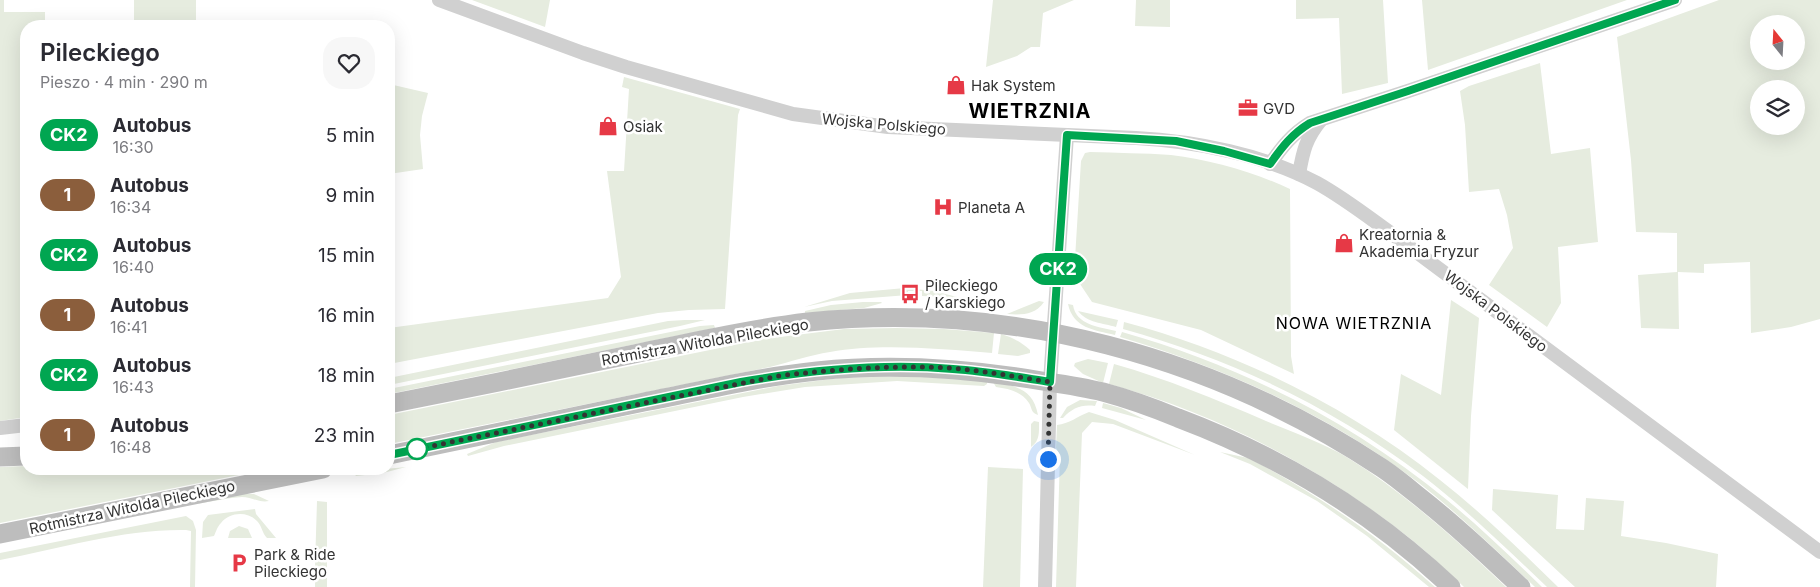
<!DOCTYPE html>
<html lang="pl">
<head>
<meta charset="utf-8">
<style>
  :root { --surface:#fff; --page:#f7f7f7; --text:#2b2b33; --muted:#7c7c81 }
  body { margin:0; font-family:Inter,sans-serif; background:var(--page); color:var(--text); height:100vh; display:flex; flex-direction:column; font-size:19px; white-space:nowrap }
  * { box-sizing:border-box; margin:0 }
  p { font-size:16px; color:var(--muted) }
  .icon { flex:none; width:28px; height:28px; fill:none; stroke:currentColor; stroke-width:2; stroke-linecap:round; stroke-linejoin:round }
  .map { position:relative; flex:1; overflow:hidden }
  .details { position:absolute; left:20px; top:20px; width:375px; height:455px; display:flex; flex-direction:column; background:var(--surface); border-radius:20px; box-shadow:0 5px 20px #0002 }
  .details>* { flex:none }
  .badge { padding:0 10px; border-radius:16px; font-size:18px; line-height:32px }
  .needle { width:32px; rotate:342deg }
  .fabs { position:absolute; left:1750px; top:15px; display:grid; gap:10px }
  .fabs a { display:grid; place-items:center; width:55px; height:55px; border-radius:50%; background:var(--surface); box-shadow:0 5px 20px #0002; font-size:25px }
  .you { position:absolute; width:25px; height:25px; margin:-12px; border:4px solid #fff; border-radius:50%; background:#1a73e8; box-shadow:0 0 0 8px #1a73e833 }
  .map>.badge { position:absolute; translate:-50% -50%; box-shadow:0 0 0 2px #fff }
  .round { display:grid; place-items:center; flex:none; width:52px; height:52px; border-radius:20px; background:var(--page) }
  .overview { display:flex; align-items:center; justify-content:space-between; height:85px; padding:0 20px }
  h1 { font-size:24px; font-weight:600; line-height:38px }
  ul { padding:0; list-style:none }
  li { display:flex; align-items:center; gap:15px; height:60px; padding:0 20px }
  li div { flex:1 }
  li b { display:block; font-size:19px }
  li em { font-style:normal }
  li .badge { min-width:55px; font-weight:700; text-align:center }
  .map>svg:first-child { display:block }
  .green { fill:#e6ecdf; fill-rule:evenodd }
  .lines { fill:none; stroke-linecap:round; stroke-linejoin:round }
  .minor { stroke:#d0d0d0; stroke-width:14 }
  .secondary { stroke:#bdbdbd; stroke-width:19 }
  .line-casing { stroke:#fff; stroke-width:11 }
  .line { stroke:#00a651; stroke-width:8 }
  .walk { stroke:#333; stroke-width:5; stroke-dasharray:0 9 }
  .stop-dot { fill:#fff; stroke:#00a651; stroke-width:2.5 }
  .labels { text-anchor:middle; dominant-baseline:central; stroke-width:5; stroke-linejoin:round; paint-order:stroke }
  .poi-label { font-size:15px; fill:#333; stroke:#fff; text-anchor:start }
  .street-label { font-size:15px; fill:#333; stroke:#fff }
  .neighbourhood-label { font-size:16px; letter-spacing:1px; fill:#000; stroke:#fff }
  .district-label { font-size:20px; font-weight:bold; letter-spacing:1px; fill:#000; stroke:#fff }
</style>
</head>
<body>
<div class="map">
<svg width="1820" height="587" viewBox="0 0 1820 587">
  <rect width="100%" height="100%" fill="#fff"/>
  <g class="green">
    <polygon points="0,0 4,0 4,12 45,12 45,26 26,26 26,417 0,421"/>
    <rect x="134" y="0" width="62" height="26"/>
    <polygon points="472,0 550,0 545,27"/>
    <polygon points="993,0 1074,0 1043,13 1040,47 1031,47 1017,56 986,67"/>
    <polygon points="1136,0 1170,0 1170,27 1135,26"/>
    <polygon points="1296,0 1383,0 1388,83 1342,94 1339,18 1296,19"/>
    <polygon points="1422,0 1627,0 1428,70"/>
    <path d="M1719,0H1820V319L1791,327L1751,333L1750,262L1704,264V273L1678,272L1679,329L1641,328L1638,275L1677,272V233L1636,232L1631,160L1617,37ZM1759,24H1796V61H1759ZM1759,89H1796V126H1759Z"/>
    <polygon points="1540,63 1551,154 1590,148 1598,242 1558,247 1561,303 1547,327 1489,285 1513,248 1507,215 1499,189 1469,192 1465,125 1460,91 1469,86"/>
    <polygon points="624,77 740,109 738,115 725,309 689,310 658,313 389,364 389,328 608,298 621,277 607,171 624,171 629,89 622,87"/>
    <polygon points="389,84 428,93 422,116 420,135 423,169 389,174"/>
    <path d="M1090,152C1117,153 1144,153 1171,155C1211,160 1254,172 1290,189L1291,356L1294,374L1201,330L1092,302L1074,275L1081,161L1085,153Z"/>
    <polygon points="905,288 934,291 957,297 956,299 946,297 922,296 922,291 908,291 908,295 832,301 804,307 850,293"/>
    <polygon points="1451,300 1479,318 1471,416 1468,489 1394,430 1401,374 1441,395"/>
    <path d="M1039,301L1044,302C1035,315 1022,315 1007,314Z"/>
    <polygon points="863,302 881,302 882,303 864,308 805,313 805,311 831,305"/>
    <path d="M1068,304L1073,305C1076,325 1099,327 1116,331L1115,335C1094,330 1073,328 1068,304Z"/>
    <path d="M1078,311L1118,320L1116,327C1103,323 1087,323 1078,311Z"/>
    <polygon points="685,320 705,320 680,326 389,385 389,378 668,321"/>
    <path d="M1124,322C1239,353 1347,406 1440,480C1482,513 1520,550 1558,587H1547C1507,549 1467,510 1423,476C1334,408 1231,359 1123,329Z"/>
    <polygon points="714,325 715,328 389,394 389,389 700,326"/>
    <path d="M896,328L944,329L994,333L992,353C942,349 879,343 830,352C810,355 790,362 770,367L389,444V415L764,339L844,329Z"/>
    <path d="M1122,332C1241,366 1351,421 1447,500C1480,527 1511,557 1542,587H1535C1497,551 1460,515 1419,483C1329,415 1228,369 1120,337Z"/>
    <path d="M1001,334C1012,337 1021,342 1030,350V353L1018,356L998,354Z"/>
    <polygon points="1088,359 1108,363 1103,383 1083,374 1074,366 1075,363"/>
    <path d="M1114,364C1167,379 1215,399 1266,421C1294,433 1322,442 1348,458C1406,494 1457,540 1506,587H1464C1443,567 1422,547 1399,530C1312,463 1214,413 1109,384Z"/>
    <polygon points="908,376 987,381 987,384 984,386 897,381 805,387 743,397 504,446 468,456 467,454 496,442 778,386 839,378"/>
    <path d="M993,382C1017,386 1033,389 1038,415C1031,413 1032,408 1029,403C1021,391 1009,389 996,387Z"/>
    <path d="M1080,400L1097,401L1095,406C1082,404 1072,408 1063,418H1060L1067,407Z"/>
    <polygon points="1103,403 1121,408 1146,420 1102,408"/>
    <path d="M1089,412L1115,420L1195,455L1113,424L1092,422L1082,433L1076,587H1056L1060,456L1056,448L1057,425C1069,424 1078,416 1089,412Z"/>
    <path d="M1034,421L1039,422C1039,432 1040,441 1031,447V424Z"/>
    <path d="M1220,452L1248,458L1258,463C1323,498 1381,538 1435,587H1429L1367,536L1317,501L1250,464Z"/>
    <polygon points="26,466 26,469 269,469 0,523 0,467"/>
    <polygon points="406,467 383,473 356,476 353,472"/>
    <polygon points="988,467 1023,469 1020,587 983,587"/>
    <polygon points="1493,489 1558,495 1556,529 1584,530 1586,498 1624,501 1621,536 1666,543 1718,554 1716,587 1575,587 1492,510"/>
    <path d="M243,494H254L269,501C259,503 252,497 242,497C226,498 210,502 195,504Z"/>
    <polygon points="317,501 327,502 327,587 315,587 315,580 319,580 318,567 315,566"/>
    <path d="M255,509L256,514L276,538H267C262,533 262,526 257,521C247,511 230,512 221,523C217,527 216,532 214,536L202,538L203,522L208,515Z"/>
    <path d="M186,516L193,521L196,530L195,587H190L191,531L186,530C124,529 61,548 0,560V553Z"/>
    <polygon points="239,526 248,529 252,538 228,538 230,531"/>
  </g>
  <g class="lines">
    <g class="minor">
      <path d="M439,0L583,53L626,67L793,114L888,127L1136,138C1195,141 1265,155 1317,183C1346,199 1372,220 1399,239L1820,552"/>
      <path d="M1270,164C1282,147 1292,134 1310,123L1408,91L1675,0"/>
      <path d="M1299,174C1303,151 1306,138 1321,120"/>
      <polyline points="0,428 26,425"/>
      <polyline points="1045,587 1050,382 1067,135"/>
    </g>
    <g class="secondary">
      <path d="M389,404C471,388 552,371 634,354C692,342 750,329 808,322C1011,301 1213,356 1382,468C1394,476 1405,485 1416,494C1453,523 1487,555 1521,587"/>
      <path d="M389,455C474,437 559,420 644,402C701,391 758,377 817,371C893,363 966,368 1042,381C1062,384 1083,387 1103,392C1129,399 1154,408 1178,418C1279,456 1372,512 1451,587"/>
      <polyline points="0,457 26,456"/>
      <polyline points="0,534 323,469"/>
    </g>
  </g>
  <g class="lines">
    <defs>
      <path id="line" d="M389,455L741,382C810,370 882,363 953,369C985,371 1018,377 1050,382L1067,135L1176,141L1224,151L1270,164C1282,147 1292,134 1310,123L1408,91L1675,0"/>
    </defs>
    <use href="#line" class="line-casing"/>
    <use href="#line" class="line"/>
    <path class="walk" d="M417,449L778,376C836,369 894,365 951,368C985,371 1017,377 1050,382L1048,459"/>
  </g>
  <defs>
    <symbol id="shop-bare" viewBox="-9 -9 18 18"><path d="M-5-2.5h2.3a2.7 3.5 0 0 1 5.4 0H5L5.5 6h-11ZM-1.5-2.5h3a1.5 2.3 0 0 0-3 0Z" fill="#e63946" stroke="#fff" stroke-width="2.5" paint-order="stroke"/></symbol>
    <symbol id="office-bare" viewBox="-9 -9 18 18"><path d="M-6-3h4V-5.5h4V-3h4V5H-6ZM-1-4.5V-3h2v-1.5ZM-6 0V1H6V0Z" fill="#e63946" stroke="#fff" stroke-width="2.5" paint-order="stroke"/></symbol>
    <symbol id="hospital-bare" viewBox="-9 -9 18 18"><path d="M-5-5h3v3.5h4V-5h3V5h-3V1.5h-4V5h-3Z" fill="#e63946" stroke="#fff" stroke-width="2.5" paint-order="stroke"/></symbol>
    <symbol id="bus-bare" viewBox="-9 -9 18 18"><path d="M-5-6H5V4H4V6H2V4H-2V6H-4V4H-5ZM-3.5-4V0h7V-4ZM-3.5 1.2v1.5H-2V1.2ZM2 1.2v1.5H3.5V1.2Z" fill="#e63946" stroke="#fff" stroke-width="2.5" paint-order="stroke"/></symbol>
    <symbol id="parking-bare" viewBox="-9 -9 18 18"><path d="M-3.5-5.5H1a3.5 3.5 0 0 1 0 7H-1V5.5H-3.5ZM-1-3.4V-.6H.8a1.4 1.4 0 0 0 0-2.8Z" fill="#e63946" stroke="#fff" stroke-width="2.5" paint-order="stroke"/></symbol>
  </defs>
  <g fill-rule="evenodd">
    <use href="#shop-bare" x="942" y="71" width="28" height="28"/>
    <use href="#office-bare" x="1234" y="94" width="28" height="28"/>
    <use href="#shop-bare" x="594" y="112" width="28" height="28"/>
    <use href="#hospital-bare" x="929" y="193" width="28" height="28"/>
    <use href="#shop-bare" x="1330" y="229" width="28" height="28"/>
    <use href="#bus-bare" x="896" y="280" width="28" height="28"/>
    <use href="#parking-bare" x="225" y="549" width="28" height="28"/>
  </g>
  <circle class="stop-dot" cx="417" cy="449" r="10"/>
  <g class="labels">
    <g class="poi-label">
      <text x="971" y="85">Hak System</text>
      <text x="1263" y="108">GVD</text>
      <text x="623" y="126">Osiak</text>
      <text x="958" y="207">Planeta A</text>
      <text x="1359" y="234">Kreatornia &amp;<tspan x="1359" dy="17">Akademia Fryzur</tspan></text>
      <text x="925" y="285">Pileckiego<tspan x="925" dy="17">/ Karskiego</tspan></text>
      <text x="254" y="554">Park &amp; Ride<tspan x="254" dy="17">Pileckiego</tspan></text>
    </g>
    <g class="street-label">
      <text transform="translate(884 124) rotate(5)">Wojska Polskiego</text>
      <text transform="translate(1496 311) rotate(37)">Wojska Polskiego</text>
      <text transform="translate(705 342) rotate(-10)">Rotmistrza Witolda Pileckiego</text>
      <text transform="translate(132 507) rotate(-12)">Rotmistrza Witolda Pileckiego</text>
    </g>
    <g class="neighbourhood-label">
      <text x="1354" y="323">NOWA WIETRZNIA</text>
    </g>
    <g class="district-label">
      <text x="1030" y="111">WIETRZNIA</text>
    </g>
  </g>
</svg>
<div class="fabs">
<a><svg class="needle" viewBox="-14 -14 28 28"><path d="M0-13l5 13h-10z" fill="#e53935"/><path d="M0 13l5-13h-10z" fill="#7c7c81"/></svg></a>
<a><svg class="icon" aria-label="layers" viewBox="0 0 24 24"><path d="M12 4l9 5-9 5-9-5zM3 14l9 5 9-5"/></svg></a>
</div>
<div class="you" style="left:1048px;top:459px"></div>
<b class="badge" style="left:1058px;top:269px;background:#00a651;color:#fff">CK2</b>
<section class="details">
<div class="overview"><div><h1>Pileckiego</h1><p>Pieszo · 4 min · 290 m</p></div><a class="round"><svg class="icon" aria-label="heart" viewBox="0 0 24 24"><path d="M12 20l-8-8c-3-5 5-10 8-4 3-6 11-1 8 4z"/></svg></a></div>
<ul>
<li><span class="badge" style="background:#00a651;color:#fff">CK2</span><div><b>Autobus</b><p>16:30</p></div><em>5 min</em></li>
<li><span class="badge" style="background:#8b5e3c;color:#fff">1</span><div><b>Autobus</b><p>16:34</p></div><em>9 min</em></li>
<li><span class="badge" style="background:#00a651;color:#fff">CK2</span><div><b>Autobus</b><p>16:40</p></div><em>15 min</em></li>
<li><span class="badge" style="background:#8b5e3c;color:#fff">1</span><div><b>Autobus</b><p>16:41</p></div><em>16 min</em></li>
<li><span class="badge" style="background:#00a651;color:#fff">CK2</span><div><b>Autobus</b><p>16:43</p></div><em>18 min</em></li>
<li><span class="badge" style="background:#8b5e3c;color:#fff">1</span><div><b>Autobus</b><p>16:48</p></div><em>23 min</em></li>
</ul>
</section>
</div>
</body>
</html>
